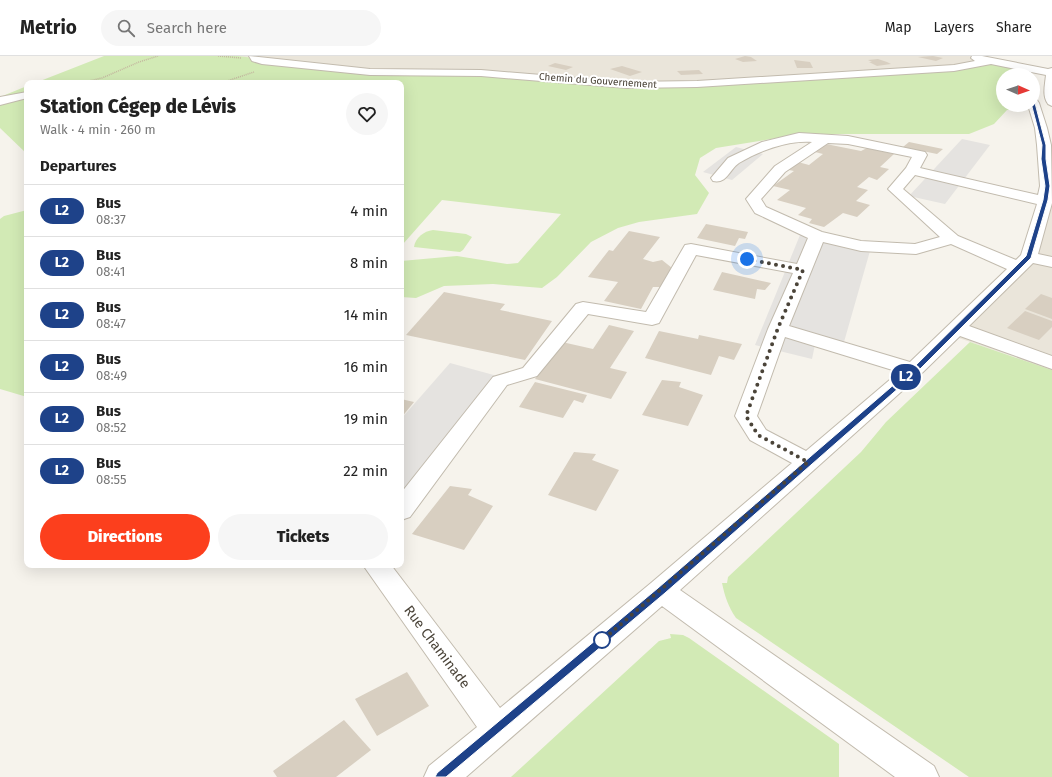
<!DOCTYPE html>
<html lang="en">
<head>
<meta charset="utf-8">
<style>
  :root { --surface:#fff; --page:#f6f6f6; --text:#222; --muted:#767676; --line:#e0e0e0; --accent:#fc3f1d }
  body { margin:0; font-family:"Fira Sans",sans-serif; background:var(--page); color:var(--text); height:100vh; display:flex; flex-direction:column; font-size:15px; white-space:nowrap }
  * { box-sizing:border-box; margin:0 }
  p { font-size:13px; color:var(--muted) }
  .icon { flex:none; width:22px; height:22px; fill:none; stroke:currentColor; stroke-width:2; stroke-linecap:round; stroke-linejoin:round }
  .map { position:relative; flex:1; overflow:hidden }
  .drawer { position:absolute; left:24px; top:24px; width:380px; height:488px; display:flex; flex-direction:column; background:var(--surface); border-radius:8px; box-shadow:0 4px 16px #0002 }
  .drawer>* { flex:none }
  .badge { padding:0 8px; border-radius:13px; font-size:14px; line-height:26px }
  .needle { width:26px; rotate:92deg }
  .buttons { position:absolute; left:996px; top:12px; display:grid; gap:8px }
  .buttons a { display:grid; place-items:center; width:44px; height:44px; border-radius:50%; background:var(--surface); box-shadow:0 4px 16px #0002; font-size:20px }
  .you { position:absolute; width:20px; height:20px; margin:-10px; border:3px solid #fff; border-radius:50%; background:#1a73e8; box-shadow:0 0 0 6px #1a73e833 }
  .map>.badge { position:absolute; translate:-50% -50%; box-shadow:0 0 0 2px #fff }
  h2 { padding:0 16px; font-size:15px; line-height:36px }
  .round { display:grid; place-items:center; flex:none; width:42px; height:42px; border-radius:21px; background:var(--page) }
  .head { display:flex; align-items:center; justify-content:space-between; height:68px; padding:0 16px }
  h1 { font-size:19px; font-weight:800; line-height:30px }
  .action { display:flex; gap:8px; margin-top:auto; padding:8px 16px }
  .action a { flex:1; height:46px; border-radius:24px; background:var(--accent); color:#fff; font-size:16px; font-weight:800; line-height:46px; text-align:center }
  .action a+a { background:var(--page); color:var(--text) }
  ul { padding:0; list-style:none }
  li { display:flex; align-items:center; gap:12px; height:52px; padding:0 16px; border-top:1px solid var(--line) }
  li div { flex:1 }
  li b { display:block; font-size:15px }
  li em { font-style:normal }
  li .badge { min-width:44px; font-weight:700; text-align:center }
  header { display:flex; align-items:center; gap:24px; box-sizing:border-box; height:56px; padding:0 20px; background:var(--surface); border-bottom:1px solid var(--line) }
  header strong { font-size:19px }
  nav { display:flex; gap:22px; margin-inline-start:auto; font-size:14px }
  .search { width:280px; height:36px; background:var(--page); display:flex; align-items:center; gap:10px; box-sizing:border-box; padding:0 14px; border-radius:22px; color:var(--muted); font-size:15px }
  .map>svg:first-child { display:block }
  .residential { fill:#eae5da }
  .green { fill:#d2eab5 }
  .parking { fill:#e5e3e0 }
  .building { fill:#d8cfc1 }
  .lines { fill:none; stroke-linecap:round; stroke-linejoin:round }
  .minor-casing { stroke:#c2bbae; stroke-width:2 }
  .path { stroke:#c4b79f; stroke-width:1.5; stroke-dasharray:1 1; stroke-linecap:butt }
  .minor { fill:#fff; fill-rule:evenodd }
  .line { fill:#1e4289; stroke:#fff }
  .walk { stroke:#4b4439; stroke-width:4; stroke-dasharray:0 7.2 }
  .stop-dot { fill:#fff; stroke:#1e4289; stroke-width:2 }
  .labels { text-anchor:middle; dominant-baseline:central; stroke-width:4; stroke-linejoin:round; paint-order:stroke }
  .far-street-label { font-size:10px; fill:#4b4439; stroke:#fff }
  .near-street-label { font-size:14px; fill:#4b4439; stroke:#fff }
</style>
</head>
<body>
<header>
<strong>Metrio</strong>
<div class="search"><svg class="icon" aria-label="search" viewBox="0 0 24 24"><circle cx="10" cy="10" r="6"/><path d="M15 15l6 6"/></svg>Search here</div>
<nav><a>Map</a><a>Layers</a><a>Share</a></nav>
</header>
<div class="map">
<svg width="1052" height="721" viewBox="0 0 1052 721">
  <rect width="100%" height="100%" fill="#f6f3ec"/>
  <g class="residential">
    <polygon points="236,0 969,0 985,3 950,12 682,28 481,17 380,16"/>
    <polygon points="1052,114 1052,314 950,279 1019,212"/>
  </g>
  <g class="green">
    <polygon points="104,0 238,0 370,16 534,20 682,28 950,12 991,5 1027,11 1027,19 1003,19 1003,49 1033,49 1034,52 1007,54 994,68 969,78 802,78 716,92 700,102 695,119 709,137 697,158 639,166 618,172 591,186 557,221 542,232 493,228 444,230 416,242 401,241 401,205 457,200 507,208 518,207 561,158 442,144 403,188 401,188 401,27 35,27"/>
    <polygon points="27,30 27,98 0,72 0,41"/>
    <polygon points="27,154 27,341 0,333 0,163 4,160"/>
    <path d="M433,174L466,178L472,181L463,194L460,196L414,191C415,182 424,175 433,174Z"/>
    <path d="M970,286L1052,314V721H969L736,562C728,550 725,541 722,527H727L728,521L861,396L886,366Z"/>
    <polygon points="670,578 683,579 689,582 839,688 839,721 511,721 659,585 671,582"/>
  </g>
  <g class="parking">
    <polygon points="962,83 990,89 945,148 909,140"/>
    <polygon points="736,91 763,98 732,124 703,116"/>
    <polygon points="800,179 870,195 844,286 817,279 812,303 755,289"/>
    <polygon points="450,307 512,324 401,469 401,363"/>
  </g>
  <g class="building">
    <polygon points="745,0 751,1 757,5 743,6 735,3"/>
    <polygon points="933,0 943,2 936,5 918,1"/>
    <polygon points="878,3 887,6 891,8 877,10 869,6 872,6 868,4"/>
    <polygon points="794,4 810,6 813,12 797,12"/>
    <polygon points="555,7 573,11 566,14 548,10"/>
    <polygon points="622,10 642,16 630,20 610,13"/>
    <polygon points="699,14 703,18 681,19 677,15"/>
    <polygon points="909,86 943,93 937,98 903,91"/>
    <polygon points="826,88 861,95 867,92 894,98 880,111 889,113 877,124 869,121 857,131 868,134 856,145 870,149 857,161 843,157 824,171 809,167 812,163 798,159 806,152 777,144 790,134 773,130 794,115 784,113 798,106 809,109 823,98 815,96"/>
    <polygon points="706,168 748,176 745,183 739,182 735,190 697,182"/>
    <polygon points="629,175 660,181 643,203 653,206 662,204 672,212 660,231 653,231 641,253 604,245 618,226 588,221 609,194 613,195"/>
    <polygon points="722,216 771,227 765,234 757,233 755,243 713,234"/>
    <polygon points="444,236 505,248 500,254 552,265 525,304 406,279"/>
    <polygon points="1041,238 1052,242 1052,263 1025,253"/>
    <polygon points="1025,255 1052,265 1052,271 1039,284 1007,272"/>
    <polygon points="609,269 634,275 610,312 627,316 611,343 535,323 562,286 593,293"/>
    <polygon points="659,275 698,283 699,279 742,288 734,304 719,300 711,319 645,302"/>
    <polygon points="662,324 681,326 679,331 703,339 688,370 642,359"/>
    <polygon points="535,326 587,339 583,347 574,344 563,362 519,351"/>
    <polygon points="401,343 414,346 401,362"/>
    <polygon points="574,396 596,398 592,404 619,414 596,455 548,439"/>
    <polygon points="450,430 472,433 468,439 493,450 464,494 412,478"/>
    <polygon points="407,616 429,650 377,680 355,643"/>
    <polygon points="344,664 371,694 336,721 277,721 273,715"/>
  </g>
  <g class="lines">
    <defs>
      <g id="minor">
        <path d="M249,0L370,13L481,14L627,26L697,25L954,9L975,5L971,2L972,0H982L1048,13L1052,12V50L1048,48C1042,40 1045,29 1046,19L991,8L954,15L697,31L627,32L481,20L370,19L262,8L252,5Z"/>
        <polygon points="27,36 27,42 0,49 0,41"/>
        <path d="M1033,43L1037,44L1039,47L1047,72L1051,89L1052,147L1038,198L1052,201V211L1033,207L969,270L1052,300V313L960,280L921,318L680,534L934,710L939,721H895L662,550L466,721H424L429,710L477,671L363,509H391L500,652L651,527L792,407L750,384L735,360L768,273L793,217L696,199L659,267L652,269L588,258L537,320L507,329L410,461L401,464V437L493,321L523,312L576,248L583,246L646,256L685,189L691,188L797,208L808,182L755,157L746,143L775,110L812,86C788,84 759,95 739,107C729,114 727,128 713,125L711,122L728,102L762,86L799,77L848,80L925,96L927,99L920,112L1038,139L1040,130L1037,89L1035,72L1028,49H1033ZM828,87L848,88L912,101L906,112L888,133L940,181L915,188L861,185L822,176L766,151L761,143L785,116ZM915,119L1037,148L1021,199L1016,204L958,180L903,133ZM823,186L861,195L916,198L951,188L1007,213L910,306L789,270ZM785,281L899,316L806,395L766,374L757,360Z"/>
      </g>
    </defs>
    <use href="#minor" class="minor-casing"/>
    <g class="path">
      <polyline points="218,0 241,2"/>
      <polyline points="80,27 102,22 139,6 158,0"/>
      <polyline points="221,27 254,16"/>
    </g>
    <use href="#minor" class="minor"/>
  </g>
  <polygon class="line" points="1033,46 1035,47 1046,89 1046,103 1050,130 1048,144 1031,202 917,316 665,537 446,721 435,721 437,717 658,532 912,313 1026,200 1043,144 1045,130 1041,103 1042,89 1031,47"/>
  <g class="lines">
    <polyline class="walk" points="602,584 598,588 808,406 758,379 746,360 778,272 803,214 747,203"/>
  </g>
  <circle class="stop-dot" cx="602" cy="584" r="8"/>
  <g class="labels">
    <g class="far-street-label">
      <text transform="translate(598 25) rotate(4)">Chemin du Gouvernement</text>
    </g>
    <g class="near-street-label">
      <text transform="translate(437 591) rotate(53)">Rue Chaminade</text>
    </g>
  </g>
</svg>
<div class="buttons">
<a><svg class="needle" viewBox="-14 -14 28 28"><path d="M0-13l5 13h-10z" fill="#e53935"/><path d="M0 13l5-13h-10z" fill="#767676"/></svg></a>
</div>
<div class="you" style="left:747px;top:203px"></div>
<b class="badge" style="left:906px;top:321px;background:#1e4289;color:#fff">L2</b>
<section class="drawer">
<div class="head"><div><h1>Station Cégep de Lévis</h1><p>Walk · 4 min · 260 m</p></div><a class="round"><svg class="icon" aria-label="heart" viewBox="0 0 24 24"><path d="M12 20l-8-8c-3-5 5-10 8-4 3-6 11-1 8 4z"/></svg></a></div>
<h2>Departures</h2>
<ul>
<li><span class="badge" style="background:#1e4289;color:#fff">L2</span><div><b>Bus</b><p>08:37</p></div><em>4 min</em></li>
<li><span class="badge" style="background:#1e4289;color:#fff">L2</span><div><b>Bus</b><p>08:41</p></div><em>8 min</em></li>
<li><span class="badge" style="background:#1e4289;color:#fff">L2</span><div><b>Bus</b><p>08:47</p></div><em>14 min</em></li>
<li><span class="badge" style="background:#1e4289;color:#fff">L2</span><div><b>Bus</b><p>08:49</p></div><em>16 min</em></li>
<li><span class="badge" style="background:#1e4289;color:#fff">L2</span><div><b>Bus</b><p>08:52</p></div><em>19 min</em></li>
<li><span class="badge" style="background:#1e4289;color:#fff">L2</span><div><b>Bus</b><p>08:55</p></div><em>22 min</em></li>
</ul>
<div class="action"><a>Directions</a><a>Tickets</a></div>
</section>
</div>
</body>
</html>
